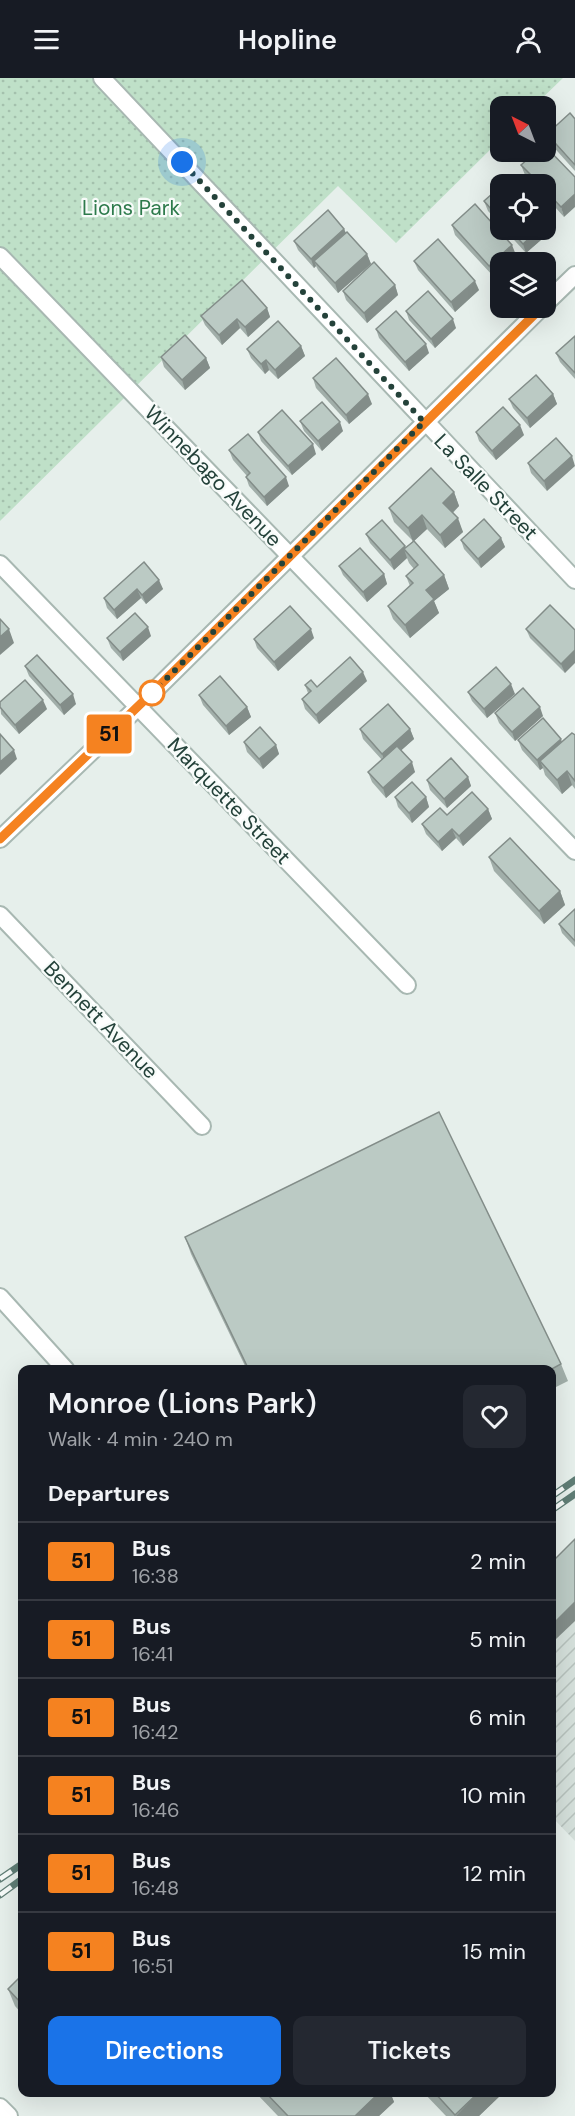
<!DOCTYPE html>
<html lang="en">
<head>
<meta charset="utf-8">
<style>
  :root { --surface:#171b24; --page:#242831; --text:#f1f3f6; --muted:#9ea1a6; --line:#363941; --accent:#1a73e8 }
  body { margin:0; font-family:"DM Sans",sans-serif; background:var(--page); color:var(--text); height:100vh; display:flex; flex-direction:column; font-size:22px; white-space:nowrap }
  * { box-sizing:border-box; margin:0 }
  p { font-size:20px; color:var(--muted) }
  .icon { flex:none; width:33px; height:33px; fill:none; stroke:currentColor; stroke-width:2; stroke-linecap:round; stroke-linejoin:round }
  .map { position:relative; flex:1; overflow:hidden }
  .sheet { position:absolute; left:18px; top:1287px; width:538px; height:732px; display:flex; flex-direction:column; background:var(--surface); border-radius:12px; box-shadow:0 6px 24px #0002 }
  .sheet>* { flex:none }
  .badge { padding:0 12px; border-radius:4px; font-size:21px; line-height:39px }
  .needle { width:39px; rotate:318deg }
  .buttons { position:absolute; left:490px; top:18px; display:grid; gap:12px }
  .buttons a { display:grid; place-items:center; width:66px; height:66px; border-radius:12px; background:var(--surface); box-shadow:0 6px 24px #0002; font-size:30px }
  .you { position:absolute; width:30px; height:30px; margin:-15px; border:4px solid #fff; border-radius:50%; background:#1a73e8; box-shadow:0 0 0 9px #1a73e833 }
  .map>.badge { position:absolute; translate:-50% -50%; box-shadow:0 0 0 3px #fff }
  h2 { padding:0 30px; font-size:22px; line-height:54px }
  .round { display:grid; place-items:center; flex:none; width:63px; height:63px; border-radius:12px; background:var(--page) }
  .headline { display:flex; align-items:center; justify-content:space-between; height:102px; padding:0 30px }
  h1 { font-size:28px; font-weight:600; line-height:45px }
  .primary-button { display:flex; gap:12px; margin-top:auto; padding:12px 30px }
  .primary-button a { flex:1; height:69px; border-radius:12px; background:var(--accent); color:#fff; font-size:24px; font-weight:600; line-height:69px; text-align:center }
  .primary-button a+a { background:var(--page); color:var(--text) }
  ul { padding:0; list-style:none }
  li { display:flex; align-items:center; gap:18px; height:78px; padding:0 30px; border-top:2px solid var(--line) }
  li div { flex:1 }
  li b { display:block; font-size:22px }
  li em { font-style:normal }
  li .badge { min-width:66px; font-weight:700; text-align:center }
  header { display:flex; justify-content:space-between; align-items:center; height:78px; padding:0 30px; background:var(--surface); font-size:27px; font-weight:600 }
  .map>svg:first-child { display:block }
  .industrial { fill:url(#industrial-furrows) }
  .grass { fill:url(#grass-dots) }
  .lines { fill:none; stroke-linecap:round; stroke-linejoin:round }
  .minor-casing { stroke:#a8b8b2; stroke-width:20 }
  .minor { stroke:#fff; stroke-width:16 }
  .rail-casing { stroke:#5f7d75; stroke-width:7 }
  .rail { stroke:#f7fbf9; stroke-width:4.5; stroke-dasharray:14; stroke-linecap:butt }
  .wall { fill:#a1aea9 }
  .shaded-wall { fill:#838d89 }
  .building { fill:#bbcac4; stroke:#838d89; stroke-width:1.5 }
  .line-casing { stroke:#fff; stroke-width:14 }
  .line { stroke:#f58220; stroke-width:9 }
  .walk { stroke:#24423a; stroke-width:6; stroke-dasharray:0 10.8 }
  .stop-dot { fill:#fff; stroke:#f58220; stroke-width:3 }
  .labels { text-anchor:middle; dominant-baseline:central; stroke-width:4.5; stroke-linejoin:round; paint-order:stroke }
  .park-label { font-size:21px; fill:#2d7a4b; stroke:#f7fbf9 }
  .street-label { font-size:21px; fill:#24423a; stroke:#f7fbf9 }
</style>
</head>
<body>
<header><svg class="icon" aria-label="menu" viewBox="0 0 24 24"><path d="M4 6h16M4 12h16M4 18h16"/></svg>Hopline<svg class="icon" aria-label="person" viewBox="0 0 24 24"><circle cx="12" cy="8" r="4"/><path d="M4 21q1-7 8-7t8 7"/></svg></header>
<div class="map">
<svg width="575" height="2038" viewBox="0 0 575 2038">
  <defs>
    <pattern id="industrial-furrows" width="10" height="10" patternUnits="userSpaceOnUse" patternTransform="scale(1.5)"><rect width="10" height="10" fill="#d4dfda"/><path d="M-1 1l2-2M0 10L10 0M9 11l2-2" fill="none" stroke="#b6c1bc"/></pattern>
    <pattern id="grass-dots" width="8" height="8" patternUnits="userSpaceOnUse" patternTransform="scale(1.5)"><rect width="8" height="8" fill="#bfe0c8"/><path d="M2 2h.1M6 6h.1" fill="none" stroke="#a4c1ad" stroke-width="1.8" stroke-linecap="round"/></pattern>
  </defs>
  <rect width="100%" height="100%" fill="#e6efeb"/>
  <polygon class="industrial" points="575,1474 575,1763 552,1739 552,1490"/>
  <polygon class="grass" points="0,0 563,0 534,28 501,28 501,61 396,165 338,108 0,443"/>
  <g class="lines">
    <defs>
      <g id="minor">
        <polyline points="102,0 575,502"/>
        <polyline points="0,178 575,773"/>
        <polyline points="546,225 575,197"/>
        <polyline points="0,486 407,907"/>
        <polyline points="0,761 138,629 541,230"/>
        <polyline points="0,837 202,1048"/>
        <polyline points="0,1219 66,1292"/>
        <polyline points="0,2029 9,2038"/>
      </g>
    </defs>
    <use href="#minor" class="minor-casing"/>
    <use href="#minor" class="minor"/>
    <defs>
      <g id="rail">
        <polyline points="552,1418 575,1402"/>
        <polyline points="552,1432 575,1416"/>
        <polyline points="0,1801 22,1786"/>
        <polyline points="0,1817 22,1801"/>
      </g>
    </defs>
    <use href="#rail" class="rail-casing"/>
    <use href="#rail" class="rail"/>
  </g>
  <g class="wall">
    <polygon points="575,41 575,93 550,65 547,56"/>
    <polygon points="546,74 564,139 546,119 546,106 534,106 525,97 521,87"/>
    <polygon points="501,108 501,147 488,133 484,123"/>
    <polygon points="452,147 516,177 501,184 501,190 493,198 455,157"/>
    <polygon points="344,151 346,155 367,176 371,186 338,215 318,192 316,188 314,190 298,172 294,163"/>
    <polygon points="505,152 546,152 549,155 526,175"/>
    <polygon points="414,183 479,212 455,234 418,192"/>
    <polygon points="395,207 398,217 367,245 346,222 343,213"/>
    <polygon points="267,230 270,239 248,259 240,250 222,267 205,247 201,238"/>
    <polygon points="406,233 456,250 435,270 409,242"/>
    <polygon points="376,251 429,275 409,293 379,260"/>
    <polygon points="575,258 575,301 560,284 556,275"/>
    <polygon points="301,268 305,278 278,301 269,292 265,296 251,280 247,271"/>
    <polygon points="161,279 206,280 210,290 185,312 164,289"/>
    <polygon points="313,300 372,326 349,346 316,310"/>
    <polygon points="553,316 557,326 530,350 513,330 509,321"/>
    <polygon points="300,343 343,353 322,373 304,353"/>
    <polygon points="258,354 316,376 292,397 261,363"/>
    <polygon points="476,354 524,357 496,382 479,363"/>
    <polygon points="556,360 547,413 531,395 528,385"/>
    <polygon points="229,372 289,408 267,428 249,408 246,399 247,398 233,382"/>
    <polygon points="454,414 459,428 453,435 463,454 445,470 427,451 414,463 444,497 449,511 434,523 439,535 410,560 393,541 388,528 410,508 406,498 414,491 409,485 407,480 394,492 370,465 366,456 405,468 406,470 413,463 394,444 389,430"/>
    <polygon points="501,460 505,469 481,490 464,471 461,462"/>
    <polygon points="144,484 163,511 146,526 141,520 117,541 107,530 104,520"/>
    <polygon points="339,488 384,496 387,506 367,524 343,497"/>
    <polygon points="526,551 575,552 565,595 530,560"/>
    <polygon points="151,558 123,583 111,570 107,560"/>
    <polygon points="314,560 278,593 257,570 254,561"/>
    <polygon points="25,588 76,626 64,637 29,598"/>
    <polygon points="367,603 319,646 305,631 302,621 308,615 305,607 317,609"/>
    <polygon points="468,614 515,616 487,640 472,623"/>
    <polygon points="199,617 247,629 251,639 229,657 203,627"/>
    <polygon points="0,624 47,631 19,656 1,636"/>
    <polygon points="495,635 543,638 515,663 499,645"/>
    <polygon points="360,651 410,651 414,661 401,672 415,694 386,720 372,704 368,694 382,682 363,661"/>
    <polygon points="575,657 575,711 572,707 562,716 545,697 543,690 540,692 522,672 518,662 562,664"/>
    <polygon points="244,664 276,667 279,676 263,691 247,674"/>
    <polygon points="468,699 471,708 447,730 430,712 427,702"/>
    <polygon points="395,719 426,719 429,729 412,745 398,729"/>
    <polygon points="488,731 492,741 463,768 456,760 442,773 426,756 422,746 447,737"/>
    <polygon points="489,779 560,813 565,827 544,846 494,793"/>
    <polygon points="575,831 575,869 562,855 559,846"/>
    <polygon points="185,1159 561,1286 568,1303 552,1311 552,1292 247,1292 191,1176"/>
    <polygon points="22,1897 22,1936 15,1928 8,1911"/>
    <polygon points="255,2014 390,2014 394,2024 379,2038 278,2038"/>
    <polygon points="423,2014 504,2014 479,2038 446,2038"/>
  </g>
  <g class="shaded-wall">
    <polygon points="575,116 575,129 564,139 561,129"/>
    <polygon points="546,147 549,155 526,175 523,166 538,152 546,152"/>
    <polygon points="344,151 348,160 314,183 316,188 314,190 311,181"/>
    <polygon points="512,167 516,177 508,184 501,184 501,190 493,198 489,188"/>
    <polygon points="367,176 371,186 338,215 335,205"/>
    <polygon points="475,203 479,212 455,234 451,224"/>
    <polygon points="395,207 398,217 367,245 364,235"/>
    <polygon points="267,230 270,239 248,259 245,249"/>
    <polygon points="237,241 240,250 222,267 219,257"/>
    <polygon points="453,241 456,250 435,270 431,261"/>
    <polygon points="426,266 429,275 409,293 405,284"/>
    <polygon points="301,268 305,278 278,301 275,292"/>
    <polygon points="206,280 210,290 185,312 182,302"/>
    <polygon points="266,282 269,292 265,296 261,286"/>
    <polygon points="368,316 372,326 349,346 346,337"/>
    <polygon points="553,316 557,326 530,350 527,340"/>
    <polygon points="340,344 343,353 322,373 318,363"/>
    <polygon points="520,347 524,357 496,382 492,373"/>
    <polygon points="313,366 316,376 292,397 288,388"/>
    <polygon points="572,378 575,388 547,413 544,403"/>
    <polygon points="286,399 289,408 267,428 264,419"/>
    <polygon points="454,414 459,428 448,439 443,425"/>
    <polygon points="422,437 427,451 413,464 408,450"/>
    <polygon points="458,440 463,454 445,470 440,457"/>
    <polygon points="501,460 505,469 481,490 478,481"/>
    <polygon points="405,468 408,476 404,471 407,480 394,492 390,482"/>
    <polygon points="384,496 387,506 367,524 363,514"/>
    <polygon points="444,497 449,511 434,523 439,535 410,560 405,547 426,512"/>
    <polygon points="159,502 163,511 146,526 142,517"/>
    <polygon points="137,511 141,520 117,541 114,532"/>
    <polygon points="148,549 151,558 123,583 120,574"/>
    <polygon points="9,551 14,565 0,577 0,559"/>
    <polygon points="311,551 314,560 278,593 274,584"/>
    <polygon points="575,572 575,585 565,595 561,586"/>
    <polygon points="363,594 367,603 319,646 316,637"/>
    <polygon points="511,606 515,616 487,640 484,631"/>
    <polygon points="73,616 76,626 64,637 60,627"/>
    <polygon points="43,622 47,631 19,656 15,647"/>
    <polygon points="247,629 251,639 229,657 226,648"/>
    <polygon points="540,629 543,638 515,663 512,654"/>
    <polygon points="410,651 414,661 386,686 382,676"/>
    <polygon points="561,661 564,670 540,683 543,690 540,692 537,682"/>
    <polygon points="276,667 279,676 263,691 259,681"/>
    <polygon points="14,672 17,681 0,697 0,684"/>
    <polygon points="412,684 415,694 386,720 383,710"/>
    <polygon points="567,693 572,707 562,716 557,702"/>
    <polygon points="468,699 471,708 447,730 444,721"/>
    <polygon points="426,719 429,729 412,745 409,735"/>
    <polygon points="488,731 492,741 463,768 459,758"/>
    <polygon points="452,751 456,760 442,773 438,764"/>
    <polygon points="560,813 565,827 544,846 539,833"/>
    <polygon points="575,1524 575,1543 555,1562 552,1553 552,1547"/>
    <polygon points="380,2014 390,2014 394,2024 379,2038 355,2038"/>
    <polygon points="479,2014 504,2014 479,2038 456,2038"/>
  </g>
  <g class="building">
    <polygon points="570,35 575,41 575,87 547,56"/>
    <polygon points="546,69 575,99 575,116 561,129 546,113 546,106 540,106 521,87 536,74 546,74"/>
    <polygon points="507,102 511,106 503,106"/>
    <polygon points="501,108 501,142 484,123"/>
    <polygon points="475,126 512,167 489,188 452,147"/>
    <polygon points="328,132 344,151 311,181 294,163"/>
    <polygon points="510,152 538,152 523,166"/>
    <polygon points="347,154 367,176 335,205 314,183"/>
    <polygon points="438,161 475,203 451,224 414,183"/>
    <polygon points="374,184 395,207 364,235 343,213"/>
    <polygon points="242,202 267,230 245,249 237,241 219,257 201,238"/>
    <polygon points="428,213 453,241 431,261 406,233"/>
    <polygon points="396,233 426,266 405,284 376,251"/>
    <polygon points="278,243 301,268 275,292 266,282 261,286 247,271"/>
    <polygon points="185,257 206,280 182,302 161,279"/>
    <polygon points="575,258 575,295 556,275"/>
    <polygon points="336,280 368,316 346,337 313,300"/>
    <polygon points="536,297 553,316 527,340 509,321"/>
    <polygon points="322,324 340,344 318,363 300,343"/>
    <polygon points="503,329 520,347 492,373 476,354"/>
    <polygon points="282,332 313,366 288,388 258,354"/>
    <polygon points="248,356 286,399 264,419 246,399 250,395 229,372"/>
    <polygon points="556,360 572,378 544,403 528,385"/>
    <polygon points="431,390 454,414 443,425 458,440 440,457 422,437 408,450 389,430"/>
    <polygon points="484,441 501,460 478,481 461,462"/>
    <polygon points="382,442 405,468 390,482 366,456"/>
    <polygon points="414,463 444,497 426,512 434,521 405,547 388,528 413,505 406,498 418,487 404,471"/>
    <polygon points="360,470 384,496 363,514 339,488"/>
    <polygon points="144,484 159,502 142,517 137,511 114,532 104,520"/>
    <polygon points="550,527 575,552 575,572 561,586 526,551"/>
    <polygon points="290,528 311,551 274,584 254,561"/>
    <polygon points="135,535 148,549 120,574 107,560"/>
    <polygon points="0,541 9,551 0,559"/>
    <polygon points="37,577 73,616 60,627 25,588"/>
    <polygon points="350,579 363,594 316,637 302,621 311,613 305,607 311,602 317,609"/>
    <polygon points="496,589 511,606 484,631 468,614"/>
    <polygon points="220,598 247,629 226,648 199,617"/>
    <polygon points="25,602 43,622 15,647 0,629 0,624"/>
    <polygon points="523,610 540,629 512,654 495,635"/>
    <polygon points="388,626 410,651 382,676 360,651"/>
    <polygon points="543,640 561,661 537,682 518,662"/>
    <polygon points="260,649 276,667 259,681 244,664"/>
    <polygon points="572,655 575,657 575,703 567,693 557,702 540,683"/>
    <polygon points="0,656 14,672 0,684"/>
    <polygon points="397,668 412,684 383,710 368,694"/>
    <polygon points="451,680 468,699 444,721 427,702"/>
    <polygon points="412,704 426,719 409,735 395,719"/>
    <polygon points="472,714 488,731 459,758 452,751 438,764 422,746 440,730 447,737"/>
    <polygon points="510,760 560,813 539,833 489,779"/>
    <polygon points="575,831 575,863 559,846"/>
    <polygon points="439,1034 561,1286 550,1292 249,1292 185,1159"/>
    <polygon points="575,1461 575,1524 552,1547 552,1484"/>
    <polygon points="22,1897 22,1926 8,1911"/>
    <polygon points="265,2014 380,2014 355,2038 288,2038"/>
    <polygon points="434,2014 479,2014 455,2037"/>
  </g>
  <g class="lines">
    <defs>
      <polyline id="line" points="0,761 155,612 541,230"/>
    </defs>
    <use href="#line" class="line-casing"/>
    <use href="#line" class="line"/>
    <polyline class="walk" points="152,615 424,344 182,84"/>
  </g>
  <circle class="stop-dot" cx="152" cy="615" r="12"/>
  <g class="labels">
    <g class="park-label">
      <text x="131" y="130">Lions Park</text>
    </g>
    <g class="street-label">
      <text transform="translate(213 398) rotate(46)">Winnebago Avenue</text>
      <text transform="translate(486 409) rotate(46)">La Salle Street</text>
      <text transform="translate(229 723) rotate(46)">Marquette Street</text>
      <text transform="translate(101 942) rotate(46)">Bennett Avenue</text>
    </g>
  </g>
</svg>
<div class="buttons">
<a><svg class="needle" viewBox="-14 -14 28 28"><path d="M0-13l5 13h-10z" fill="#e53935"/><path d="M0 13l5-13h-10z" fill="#9ea1a6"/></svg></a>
<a><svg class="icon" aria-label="locate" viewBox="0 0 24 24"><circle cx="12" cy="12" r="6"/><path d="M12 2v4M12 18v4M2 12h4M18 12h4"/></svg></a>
<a><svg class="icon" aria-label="layers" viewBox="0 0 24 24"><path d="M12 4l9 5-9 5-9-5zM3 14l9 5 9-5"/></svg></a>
</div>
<div class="you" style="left:182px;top:84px"></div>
<b class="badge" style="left:109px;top:656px;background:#f58220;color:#111">51</b>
<section class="sheet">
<div class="headline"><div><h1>Monroe (Lions Park)</h1><p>Walk · 4 min · 240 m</p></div><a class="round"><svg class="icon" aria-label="heart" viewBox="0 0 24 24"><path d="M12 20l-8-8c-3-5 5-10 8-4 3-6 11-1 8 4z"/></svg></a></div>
<h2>Departures</h2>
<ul>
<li><span class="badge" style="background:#f58220;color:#111">51</span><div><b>Bus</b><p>16:38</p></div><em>2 min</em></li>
<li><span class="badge" style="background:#f58220;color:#111">51</span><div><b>Bus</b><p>16:41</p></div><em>5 min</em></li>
<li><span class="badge" style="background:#f58220;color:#111">51</span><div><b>Bus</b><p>16:42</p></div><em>6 min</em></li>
<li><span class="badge" style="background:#f58220;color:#111">51</span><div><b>Bus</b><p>16:46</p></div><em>10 min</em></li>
<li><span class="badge" style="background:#f58220;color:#111">51</span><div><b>Bus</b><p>16:48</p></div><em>12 min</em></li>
<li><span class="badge" style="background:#f58220;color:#111">51</span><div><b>Bus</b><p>16:51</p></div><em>15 min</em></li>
</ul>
<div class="primary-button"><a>Directions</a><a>Tickets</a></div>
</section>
</div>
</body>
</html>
